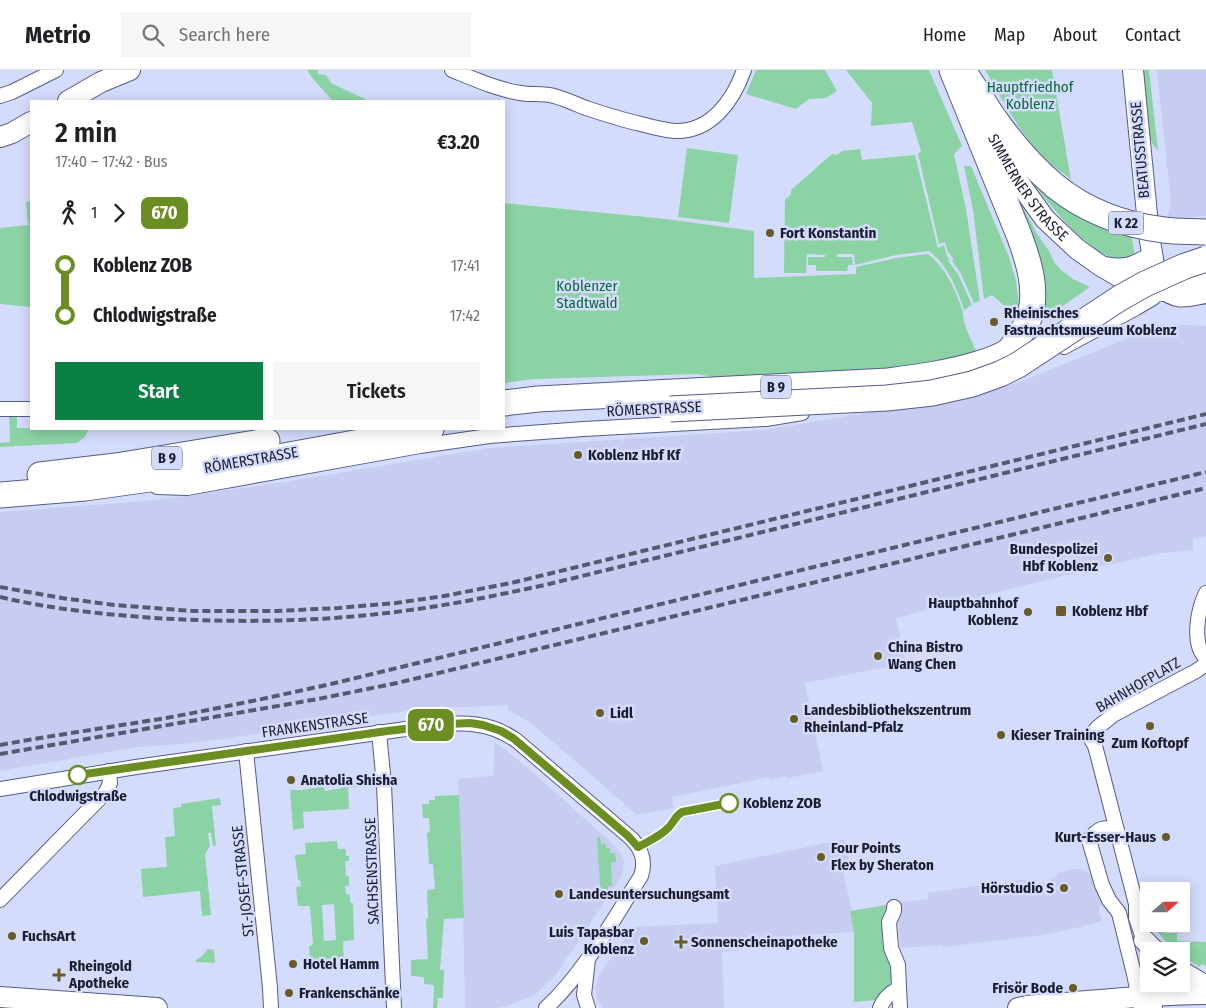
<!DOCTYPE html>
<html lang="en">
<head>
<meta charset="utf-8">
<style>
  :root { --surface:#fff; --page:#f6f6f6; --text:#202124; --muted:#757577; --line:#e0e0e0; --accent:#0b8043 }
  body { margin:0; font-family:"Fira Sans Condensed",sans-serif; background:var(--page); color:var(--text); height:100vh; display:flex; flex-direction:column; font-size:19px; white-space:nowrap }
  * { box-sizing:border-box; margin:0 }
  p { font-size:16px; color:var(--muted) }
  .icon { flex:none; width:28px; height:28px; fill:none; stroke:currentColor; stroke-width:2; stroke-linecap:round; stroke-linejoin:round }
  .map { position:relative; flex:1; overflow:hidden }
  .drawer { position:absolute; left:30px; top:30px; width:475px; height:330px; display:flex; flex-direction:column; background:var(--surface); border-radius:0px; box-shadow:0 2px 12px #0003 }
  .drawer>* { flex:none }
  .badge { padding:0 10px; border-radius:8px; font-size:18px; line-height:32px }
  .needle { width:32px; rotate:69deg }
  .fabs { position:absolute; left:1140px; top:812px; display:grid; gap:10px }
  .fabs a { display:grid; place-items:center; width:50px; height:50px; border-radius:0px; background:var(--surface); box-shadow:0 2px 12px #0003; font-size:25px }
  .map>.badge { position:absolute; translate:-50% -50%; box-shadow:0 0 0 2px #fff }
  .legs { display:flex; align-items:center; gap:8px; height:55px; padding:0 25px; font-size:16px }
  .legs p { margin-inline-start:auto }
  .summary { display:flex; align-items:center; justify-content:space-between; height:85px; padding:0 25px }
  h1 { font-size:28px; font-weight:600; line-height:38px }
  .action { display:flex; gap:10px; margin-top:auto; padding:10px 25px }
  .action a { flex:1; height:58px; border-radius:0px; background:var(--accent); color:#fff; font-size:20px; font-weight:600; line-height:58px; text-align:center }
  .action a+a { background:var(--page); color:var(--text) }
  ul { padding:0 25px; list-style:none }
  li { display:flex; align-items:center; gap:18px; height:50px; font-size:19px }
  li i { display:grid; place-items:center; width:8px; height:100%; margin:0 6px; background:currentColor }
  li i::after { content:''; width:12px; height:12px; margin:-6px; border:4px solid; border-radius:50%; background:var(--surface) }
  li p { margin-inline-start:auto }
  li:first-child i { background:linear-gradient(#0000 50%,currentColor 0) }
  li:last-child i { background:linear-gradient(currentColor 50%,#0000 0) }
  header { display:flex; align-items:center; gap:30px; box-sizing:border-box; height:70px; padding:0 25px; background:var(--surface); border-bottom:1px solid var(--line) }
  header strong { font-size:24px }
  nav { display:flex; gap:28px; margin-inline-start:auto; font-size:18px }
  .search { width:350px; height:45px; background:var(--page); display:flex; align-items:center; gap:12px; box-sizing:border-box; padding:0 18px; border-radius:0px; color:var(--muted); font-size:19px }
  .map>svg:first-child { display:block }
  .built { fill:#c6cdf0 }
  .green { fill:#8bd3a4; fill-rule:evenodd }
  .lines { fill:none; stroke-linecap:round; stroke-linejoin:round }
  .street-casing { stroke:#535c88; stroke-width:16 }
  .secondary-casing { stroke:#535c88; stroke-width:22 }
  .highway-casing { stroke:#535c88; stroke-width:27 }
  .street { stroke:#fff; stroke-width:14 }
  .secondary { stroke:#fff; stroke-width:20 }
  .highway { stroke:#fff; stroke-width:25 }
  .rail { stroke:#555a71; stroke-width:4; stroke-dasharray:8 4; stroke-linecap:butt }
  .highway-bridge-casing { stroke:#535c88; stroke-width:27; stroke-linecap:butt }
  .highway-bridge { stroke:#fff; stroke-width:25 }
  .line-1-casing { stroke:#fff; stroke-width:11 }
  .line-1 { stroke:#6b8e23; stroke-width:8 }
  .poi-dot { fill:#685b28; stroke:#d4dcfb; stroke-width:2 }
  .stop-1-dot { fill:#fff; stroke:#6b8e23; stroke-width:2.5 }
  .labels { text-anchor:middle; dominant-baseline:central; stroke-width:5; stroke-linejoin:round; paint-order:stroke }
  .shield { fill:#d4dcfb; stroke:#52576e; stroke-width:1 }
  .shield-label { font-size:14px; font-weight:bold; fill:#1b1e31 }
  .park-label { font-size:15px; fill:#0b683b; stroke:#d4dcfb }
  .street-label { font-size:15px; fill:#1b1e31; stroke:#d4dcfb }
  .poi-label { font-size:15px; font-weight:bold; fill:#1b1e31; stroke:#d4dcfb; text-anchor:start }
  .stop-label { font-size:15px; font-weight:bold; fill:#1b1e31; stroke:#d4dcfb }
</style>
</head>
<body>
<header>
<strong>Metrio</strong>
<div class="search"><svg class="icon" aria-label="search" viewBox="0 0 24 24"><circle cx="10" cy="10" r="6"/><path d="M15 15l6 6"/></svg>Search here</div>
<nav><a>Home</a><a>Map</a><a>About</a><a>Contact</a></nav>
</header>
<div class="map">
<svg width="1206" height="938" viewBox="0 0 1206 938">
  <rect width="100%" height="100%" fill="#d4dcfb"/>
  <g class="built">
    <polygon points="1157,0 1206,0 1206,146 1167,149 1171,133"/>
    <polygon points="1162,254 1206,256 1206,466 1193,469 1193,480 1162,483 1112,494 935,538 896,548 906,593 805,613 823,701 787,708 786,706 770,710 769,707 672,727 674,738 637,745 531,653 508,640 508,635 420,639 224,669 181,674 138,677 0,701 0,442 146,431 260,416 489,378 765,360 940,330 1018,313"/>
    <polygon points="495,673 507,681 534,703 616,777 621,784 624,792 623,801 620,809 557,903 551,910 534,925 507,936 497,938 465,938 463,845 458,709 493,706"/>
    <polygon points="845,769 849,789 841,791 856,862 738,869 738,881 722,882 724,938 603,938 598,931 595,919 598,908 603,899 634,857 718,853 715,796"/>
    <polygon points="1073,799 1078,799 1088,802 1095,808 1102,832 1099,840 1102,851 1080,857 1042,865 943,877 942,875 900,878 897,833 928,829 927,823 1027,809 1028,815 1048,812 1056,806 1061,802"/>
  </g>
  <g class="green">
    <polygon points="307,0 318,0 318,4 326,5 331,13 369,31 333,31 313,9"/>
    <polygon points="756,0 825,0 837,21 826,28 809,29 796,39 746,24"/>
    <polygon points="846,0 929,0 962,76 954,84 966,139 980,231 974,233 960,202 952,191 954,189 948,182 945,172 939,174 918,84 921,81 912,52 871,56 872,33"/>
    <path d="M985,0H1052L1071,110C1065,103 1056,99 1050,93C1021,66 1004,33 985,0Z"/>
    <polygon points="1141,0 1149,0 1158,81 1152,73 1149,65"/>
    <polygon points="687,78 738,85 729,153 678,147"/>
    <path d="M860,79L862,90L915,85L938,178L944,175L946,183L949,190L948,191L958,204L972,235L964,240C957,218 948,196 929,181L896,185L855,195L854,184H837V187H852L853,195H848L847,201H816V195H808V187H825V185L807,184L806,203H784L785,129L790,126L791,122V120L832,84L836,85L840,83L842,81Z"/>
    <polygon points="964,96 971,96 1009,187 1016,211 1019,234 1019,255 1006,240 1007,238 992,225 984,229 973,140"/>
    <path d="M1026,104L1131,162L1135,187L1124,193C1081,179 1053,138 1026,104Z"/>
    <polygon points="1008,109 1027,145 1037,164 1049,181 1054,192 1061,200 1073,209 1090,217 1040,252"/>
    <polygon points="31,131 31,237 0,234 0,158 28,155 26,132"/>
    <path d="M504,133L666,149L754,161V208L856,204V197L896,188L928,184C946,198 957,222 963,243C964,247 963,251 965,255C968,264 973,274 977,283L920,297L722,309L698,304L534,309L504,313Z"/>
    <path d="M9,345H17V358L88,359C87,366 83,369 77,373L0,377V373L10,372Z"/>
    <polygon points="357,711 358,717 348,718 349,739 303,742 304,758 293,760 290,720 302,720 324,716 325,721 342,718 342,713"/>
    <polygon points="459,725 464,848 444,849 440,900 444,900 443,928 438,928 437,938 433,938 434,915 424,914 424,907 411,906 411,890 428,889 426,849 428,848 427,820 435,819 433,794 429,794 427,763 430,762 429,748 423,748 422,734 429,734 429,730 435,730 435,726"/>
    <polygon points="220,728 221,735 212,736 216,776 213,776 211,763 208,763 210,776 205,784 211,845 202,846 200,821 143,827 141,799 167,797 165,767 175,766 173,738 181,737 181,734"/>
    <polygon points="597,767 600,767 601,774 605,773 606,778 610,778 610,783 615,783 616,792 611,792 612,816 608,816 608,825 604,826 604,830 601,830"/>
    <path d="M337,771L338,779H346V786H349V791H345L346,806H349V816H345L346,824L350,825V833H353L354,870L343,871L344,895L310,891L309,876H311L313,874L310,836H298L296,817L301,816L300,810H298L295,785L306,784L305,773ZM334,834L336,870L324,871L322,835Z"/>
    <polygon points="887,835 892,906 891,912 882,923 878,930 854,932 854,863 850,841"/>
    <polygon points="1153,854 1157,854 1164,863 1177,863 1177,871 1206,872 1206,896 1201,894 1200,897 1181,886 1181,881 1175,881 1160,865"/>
    <polygon points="208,879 214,880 215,893 196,892 196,890 202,886"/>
  </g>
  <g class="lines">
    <defs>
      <g id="street">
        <path d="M452,0C474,9 496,19 520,23C531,25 543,23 554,26C565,29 576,34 586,38C604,44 623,50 641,54C652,57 663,60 675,61C711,62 733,31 744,0"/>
        <polyline points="0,26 12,22 56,0"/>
        <path d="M1064,277L1136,238L1153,228L1158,219C1178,234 1184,230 1206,226"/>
        <polyline points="0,339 31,339"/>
        <polyline points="157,417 187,418 420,376 489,366 584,359 766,349 802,343"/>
        <path d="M1206,523C1198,539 1191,574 1206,588"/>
        <polyline points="379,662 384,715 394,938"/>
        <polyline points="246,681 270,918 271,938"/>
        <path d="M0,719L136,697L434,655C465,652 491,652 517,671L632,769C642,780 646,791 641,806C613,850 584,903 546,938"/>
        <path d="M1117,761C1104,755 1097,759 1089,770L1102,815L1109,830L1119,843L1134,904L1141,938"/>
        <polyline points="0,830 106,722 110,713 109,701"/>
        <polyline points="894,837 894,841 889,852 891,878 898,895 900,938"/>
        <polyline points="1146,877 1136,848 1136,834 1098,687 1095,676 1090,667 1097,658 1113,645 1196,601 1206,594"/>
        <polyline points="588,889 584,925 588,938"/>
        <polyline points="1153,914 1155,938"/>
        <path d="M880,938C884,928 890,923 899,918"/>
      </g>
      <g id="secondary">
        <polyline points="68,31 101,12 130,0"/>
        <path id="s1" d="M981,46L1017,110L1045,149L1077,179L1101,196L1125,210L1158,219L1149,165L1133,0"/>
        <polyline points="0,67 12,63 31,52"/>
        <path d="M1105,197C1127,201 1133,197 1152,187"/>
        <polyline points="1144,870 1155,881"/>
        <polyline points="1181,901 1206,916"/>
        <polyline points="0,927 157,938"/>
        <path d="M1018,938L1027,936C1087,932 1146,924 1206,924"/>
      </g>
      <g id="highway">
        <path d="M966,5C975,18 983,32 992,45C1010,71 1030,95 1055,116"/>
        <polyline points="1158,219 1206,207"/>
        <path d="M504,333L538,329L888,311C918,307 949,303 978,294C988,291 998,288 1007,282C1012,279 1015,272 1018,267C1021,262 1026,257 1028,251C1039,223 1029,192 1019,165L952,0"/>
        <polyline points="40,405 116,396 267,371"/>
        <polyline points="0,425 85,418 186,404 431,359"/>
      </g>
    </defs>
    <use href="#street" class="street-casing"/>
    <use href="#secondary" class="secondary-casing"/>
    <use href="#highway" class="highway-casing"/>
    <use href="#street" class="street"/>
    <use href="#secondary" class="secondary"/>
    <use href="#highway" class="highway"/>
    <g class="rail">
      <polyline points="0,517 62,528 114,535 193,541 277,541 338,538 396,533 444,526 511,513 1206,344"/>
      <path d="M0,527C50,539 102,544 154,548C237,553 321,552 403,541C451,535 498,525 545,515L1206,354"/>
      <path d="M0,675C55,665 111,657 166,648C221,638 276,626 331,614L1206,402"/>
      <polyline points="0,684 318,629 397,613 1206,418"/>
    </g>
    <defs>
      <g id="highway-bridge">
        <path d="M1055,116C1086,141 1123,155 1164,160C1178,162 1192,161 1206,162"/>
        <polyline points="670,339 887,328 932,323 972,314 1000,304 1018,295 1120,228 1145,214 1185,196 1206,189"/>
      </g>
    </defs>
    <use href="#highway-bridge" class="highway-bridge-casing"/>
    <use href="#highway-bridge" class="highway-bridge"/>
  </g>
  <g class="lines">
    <defs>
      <path id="line-1" d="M78,705L387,661L448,654L470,653L483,655L501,661L513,668L628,766L638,777C649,771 661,766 669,757C674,752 675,746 682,742L729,733"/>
    </defs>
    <use href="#line-1" class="line-1-casing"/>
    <use href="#line-1" class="line-1"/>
  </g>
  <g class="poi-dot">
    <circle cx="770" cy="163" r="5"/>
    <circle cx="994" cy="252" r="5"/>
    <circle cx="578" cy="385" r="5"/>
    <circle cx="1108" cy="488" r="5"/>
    <rect x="1055" y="535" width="12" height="12" rx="2.5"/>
    <circle cx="1028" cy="542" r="5"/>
    <circle cx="878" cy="586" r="5"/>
    <circle cx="600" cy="643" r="5"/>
    <circle cx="794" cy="649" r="5"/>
    <circle cx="1150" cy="656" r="5"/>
    <circle cx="1001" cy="665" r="5"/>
    <circle cx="291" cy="710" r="5"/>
    <circle cx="1166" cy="767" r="5"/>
    <circle cx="821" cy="787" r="5"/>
    <circle cx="1064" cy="818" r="5"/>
    <circle cx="559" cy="824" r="5"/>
    <circle cx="12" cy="866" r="5"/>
    <circle cx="644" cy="871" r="5"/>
    <path d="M678.5 864.5h5v5h5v5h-5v5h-5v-5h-5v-5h5z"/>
    <circle cx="293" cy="894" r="5"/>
    <path d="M56.5 897.5h5v5h5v5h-5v5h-5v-5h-5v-5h5z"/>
    <circle cx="1073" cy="918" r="5"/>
    <circle cx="289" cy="923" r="5"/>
  </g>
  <g class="stop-1-dot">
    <circle cx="78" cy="705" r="9"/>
    <circle cx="729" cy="733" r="9"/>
  </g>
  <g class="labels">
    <g class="shield">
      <rect x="1108.5" y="141.5" width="35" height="23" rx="4"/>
      <rect x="761" y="305.5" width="30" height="23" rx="4"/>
      <rect x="152" y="376.5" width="30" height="23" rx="4"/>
    </g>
    <g class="shield-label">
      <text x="1126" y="153">K 22</text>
      <text x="776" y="317">B 9</text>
      <text x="167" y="388">B 9</text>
    </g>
    <g class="park-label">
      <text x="1030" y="17">Hauptfriedhof<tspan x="1030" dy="17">Koblenz</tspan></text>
      <text x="587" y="216">Koblenzer<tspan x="587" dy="17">Stadtwald</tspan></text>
    </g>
    <g class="street-label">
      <text transform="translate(1140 80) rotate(-95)">BEATUSSTRASSE</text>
      <text stroke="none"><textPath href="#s1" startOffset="86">SIMMERNER STRASSE</textPath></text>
      <text transform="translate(654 339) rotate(-3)">RÖMERSTRASSE</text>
      <text transform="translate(251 390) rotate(-10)">RÖMERSTRASSE</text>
      <text transform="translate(1138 615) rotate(-30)">BAHNHOFPLATZ</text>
      <text transform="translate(315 655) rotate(-8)">FRANKENSTRASSE</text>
      <text transform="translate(372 801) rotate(-92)">SACHSENSTRASSE</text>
      <text transform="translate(243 811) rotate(-96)">ST.-JOSEF-STRASSE</text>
    </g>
    <g class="poi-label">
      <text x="780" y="163">Fort Konstantin</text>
      <text x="1004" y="243">Rheinisches<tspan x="1004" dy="17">Fastnachtsmuseum Koblenz</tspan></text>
      <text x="588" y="385">Koblenz Hbf Kf</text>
      <text x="1098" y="479" text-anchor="end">Bundespolizei<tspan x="1098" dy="17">Hbf Koblenz</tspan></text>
      <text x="1018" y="533" text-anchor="end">Hauptbahnhof<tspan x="1018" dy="17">Koblenz</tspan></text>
      <text x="1072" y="541">Koblenz Hbf</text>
      <text x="888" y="577">China Bistro<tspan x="888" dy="17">Wang Chen</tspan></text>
      <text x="804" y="640">Landesbibliothekszentrum<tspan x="804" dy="17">Rheinland-Pfalz</tspan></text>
      <text x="610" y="643">Lidl</text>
      <text x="1011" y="665">Kieser Training</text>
      <text x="1150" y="673" text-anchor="middle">Zum Koftopf</text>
      <text x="301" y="710">Anatolia Shisha</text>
      <text x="1156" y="767" text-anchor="end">Kurt-Esser-Haus</text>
      <text x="831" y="778">Four Points<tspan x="831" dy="17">Flex by Sheraton</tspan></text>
      <text x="1054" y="818" text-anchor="end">Hörstudio S</text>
      <text x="569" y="824">Landesuntersuchungsamt</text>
      <text x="634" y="862" text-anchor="end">Luis Tapasbar<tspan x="634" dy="17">Koblenz</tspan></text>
      <text x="22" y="866">FuchsArt</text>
      <text x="691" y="872">Sonnenscheinapotheke</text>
      <text x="303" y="894">Hotel Hamm</text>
      <text x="69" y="896">Rheingold<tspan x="69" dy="17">Apotheke</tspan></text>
      <text x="1063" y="918" text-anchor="end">Frisör Bode</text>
      <text x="299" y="923">Frankenschänke</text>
    </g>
    <g class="stop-label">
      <text x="78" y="726">Chlodwigstraße</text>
      <text x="743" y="733" text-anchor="start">Koblenz ZOB</text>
    </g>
  </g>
</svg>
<div class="fabs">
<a><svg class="needle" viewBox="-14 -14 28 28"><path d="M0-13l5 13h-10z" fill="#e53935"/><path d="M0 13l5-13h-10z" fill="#757577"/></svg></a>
<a><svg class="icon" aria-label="layers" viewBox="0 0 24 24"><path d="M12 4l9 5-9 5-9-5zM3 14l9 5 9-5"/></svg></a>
</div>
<b class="badge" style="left:431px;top:655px;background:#6b8e23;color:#fff">670</b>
<section class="drawer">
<div class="summary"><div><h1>2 min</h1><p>17:40 – 17:42 · Bus</p></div><b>€3.20</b></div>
<div class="legs"><svg class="icon" aria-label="walk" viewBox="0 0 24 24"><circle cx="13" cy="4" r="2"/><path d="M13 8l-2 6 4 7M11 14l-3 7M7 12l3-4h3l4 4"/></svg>1<svg class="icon" aria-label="forward" viewBox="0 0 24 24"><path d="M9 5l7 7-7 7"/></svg><b class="badge" style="background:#6b8e23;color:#fff">670</b></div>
<ul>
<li><i style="color:#6b8e23"></i><b>Koblenz ZOB</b><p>17:41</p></li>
<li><i style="color:#6b8e23"></i><b>Chlodwigstraße</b><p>17:42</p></li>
</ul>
<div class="action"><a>Start</a><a>Tickets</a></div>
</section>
</div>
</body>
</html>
